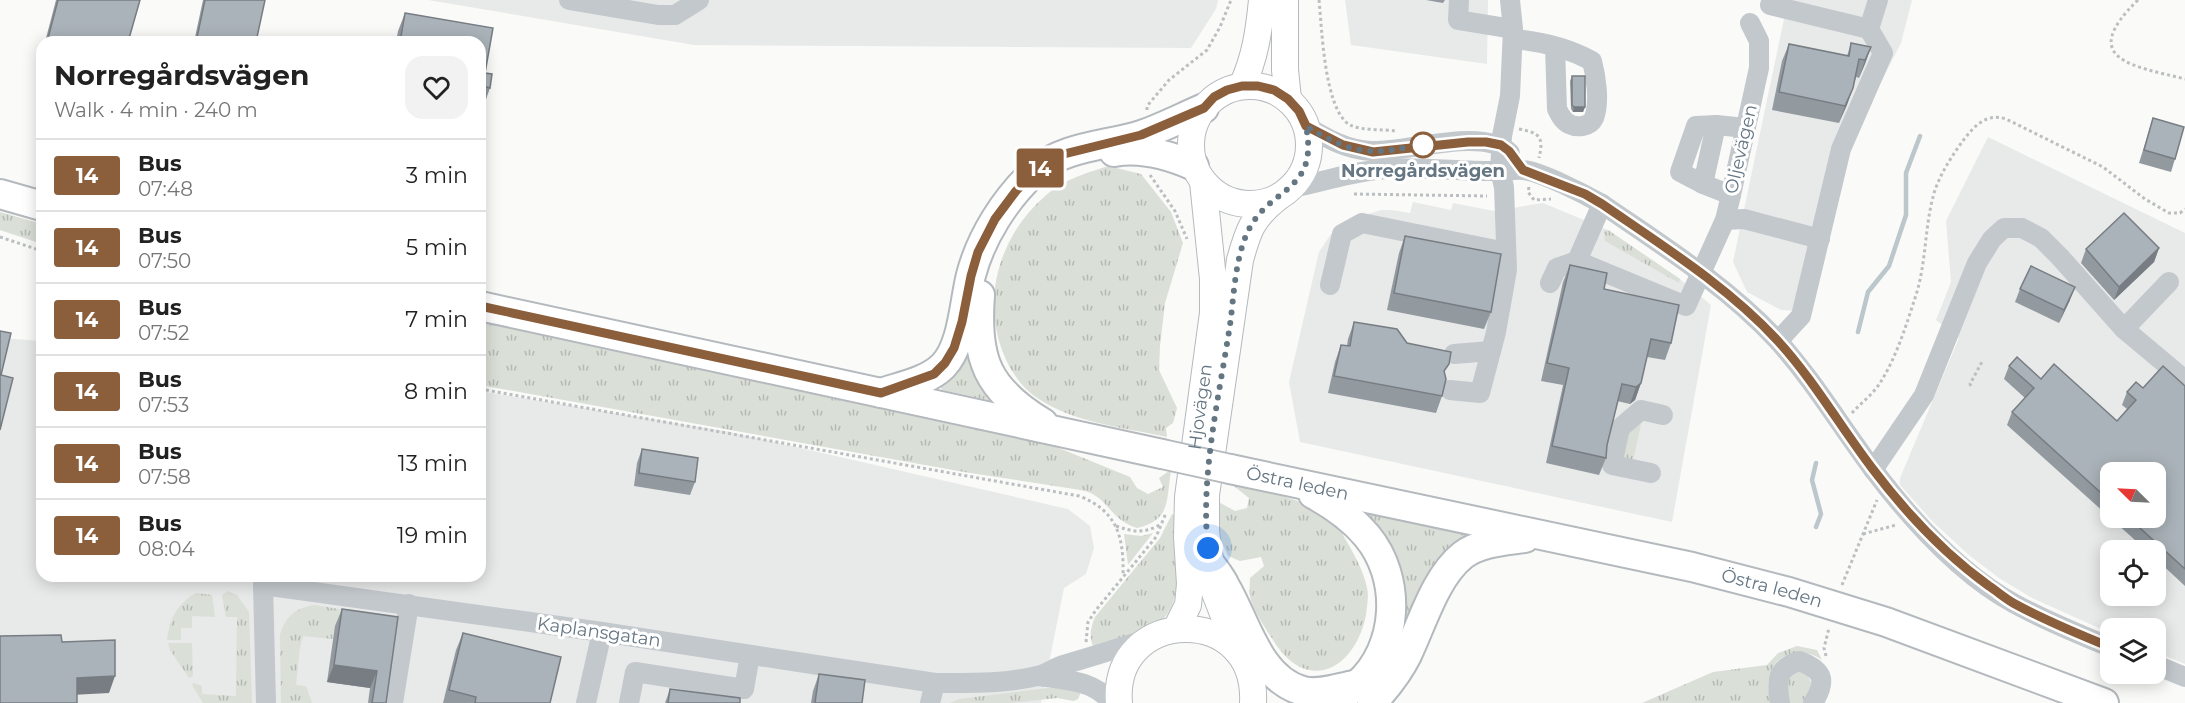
<!DOCTYPE html>
<html lang="en">
<head>
<meta charset="utf-8">
<style>
  :root { --surface:#fff; --page:#f2f2f2; --text:#222; --muted:#767676; --line:#e0e0e0 }
  body { margin:0; font-family:Montserrat,sans-serif; background:var(--page); color:var(--text); height:100vh; display:flex; flex-direction:column; font-size:22px; white-space:nowrap }
  * { box-sizing:border-box; margin:0 }
  p { font-size:20px; color:var(--muted) }
  .icon { flex:none; width:33px; height:33px; fill:none; stroke:currentColor; stroke-width:2; stroke-linecap:round; stroke-linejoin:round }
  .map { position:relative; flex:1; overflow:hidden }
  .drawer { position:absolute; left:36px; top:36px; width:450px; height:546px; display:flex; flex-direction:column; background:var(--surface); border-radius:18px; box-shadow:0 3px 15px #0003 }
  .drawer>* { flex:none }
  .badge { padding:0 12px; border-radius:4px; font-size:21px; line-height:39px }
  .needle { width:39px; rotate:294deg }
  .controls { position:absolute; left:2100px; top:462px; display:grid; gap:12px }
  .controls a { display:grid; place-items:center; width:66px; height:66px; border-radius:12px; background:var(--surface); box-shadow:0 3px 15px #0003; font-size:30px }
  .you { position:absolute; width:30px; height:30px; margin:-15px; border:4px solid #fff; border-radius:50%; background:#1a73e8; box-shadow:0 0 0 9px #1a73e833 }
  .map>.badge { position:absolute; translate:-50% -50%; box-shadow:0 0 0 3px #fff }
  .round { display:grid; place-items:center; flex:none; width:63px; height:63px; border-radius:18px; background:var(--page) }
  .summary { display:flex; align-items:center; justify-content:space-between; height:102px; padding:0 18px }
  h1 { font-size:28px; font-weight:700; line-height:45px }
  ul { padding:0; list-style:none }
  li { display:flex; align-items:center; gap:18px; height:72px; padding:0 18px; border-top:2px solid var(--line) }
  li div { flex:1 }
  li b { display:block; font-size:22px }
  li em { font-style:normal }
  li .badge { min-width:66px; font-weight:700; text-align:center }
  .map>svg:first-child { display:block }
  .built { fill:#e8e9e9; fill-rule:evenodd }
  .grass { fill:url(#grass-tufts) }
  .lines { fill:none; stroke-linecap:round; stroke-linejoin:round }
  .stream { stroke:#bbc7cb; stroke-width:4.5 }
  .major-casing { stroke:#b5babe; stroke-width:28 }
  .highway-casing { stroke:#b4b9bd; stroke-width:32 }
  .path { stroke:#bbbfc2; stroke-width:3; stroke-dasharray:3 3; stroke-linecap:butt }
  .minor { stroke:#c3c8cc; stroke-width:20 }
  .major { stroke:#fff; stroke-width:26 }
  .highway { stroke:#fff; stroke-width:28 }
  .highway-bridge-casing { stroke:#b4b9bd; stroke-width:32; stroke-linecap:butt }
  .highway-bridge { stroke:#fff; stroke-width:28 }
  .wall { fill:#929a9f; fill-rule:evenodd }
  .shaded-wall { fill:#777d82 }
  .building { fill:#aab3b9; stroke:#777d82; stroke-width:1.5 }
  .line-casing { stroke:#fff; stroke-width:14 }
  .line { stroke:#8b5e3c; stroke-width:9 }
  .walk { stroke:#657683; stroke-width:6; stroke-dasharray:0 10.8 }
  .stop-dot { fill:#fff; stroke:#8b5e3c; stroke-width:3 }
  .labels { text-anchor:middle; dominant-baseline:central; stroke-width:6; stroke-linejoin:round; paint-order:stroke }
  .street-label { font-size:18px; fill:#657683; stroke:#fff }
  .stop-label { font-size:18px; font-weight:bold; fill:#657683; stroke:#fff }
</style>
</head>
<body>
<div class="map">
<svg width="2185" height="703" viewBox="0 0 2185 703">
  <defs>
    <pattern id="grass-tufts" width="24" height="20" patternUnits="userSpaceOnUse" patternTransform="scale(1.5)"><rect width="24" height="20" fill="#dadfd7"/><path d="M3 7l-1-3M5 7V3M7 7l1-3M15 17l-1-3M17 17v-4M19 17l1-3" fill="none" stroke="#b4b9b4"/></pattern>
  </defs>
  <rect width="100%" height="100%" fill="#fafaf8"/>
  <g class="built">
    <polygon points="428,0 1218,0 1216,9 1191,48 694,45"/>
    <polygon points="1345,0 1488,0 1487,64 1351,45"/>
    <polygon points="1788,0 1912,0 1901,43 1846,151 1812,312 1781,310 1747,292 1733,262"/>
    <path d="M1988,137L2185,233V664L2156,652V628H2110V633L2032,598L1999,578L1970,556L1933,522L1900,485V478L1959,338L1936,320L1951,282L1946,221ZM2110,472H2156V518H2110ZM2110,550H2156V596H2110Z"/>
    <polygon points="1413,202 1451,210 1453,203 1494,211 1543,203 1608,230 1680,279 1711,305 1672,522 1300,442 1289,382 1319,252 1331,234 1365,215 1381,210 1391,210 1410,213"/>
    <polygon points="0,338 42,341 42,576 480,576 480,391 730,432 1068,509 1090,526 1094,548 1086,574 1064,588 1041,703 0,703"/>
  </g>
  <g class="grass">
    <path d="M1108,166L1141,174L1171,212L1183,243L1165,303L1160,346L1159,370L1177,408L1173,423L1166,428L1167,437C1122,427 1071,423 1033,395C1020,385 1010,370 1004,355C981,300 999,237 1043,198C1062,180 1084,174 1108,166Z"/>
    <polygon points="0,212 42,224 42,244 0,230"/>
    <polygon points="1608,230 1680,279 1679,283 1605,241 1604,232"/>
    <path d="M480,322L1054,446L1130,477L1137,488L1148,494L1163,487L1159,478L1169,471H1171C1166,501 1171,520 1137,528C1112,521 1109,500 1088,492C1084,490 1078,490 1074,489L964,472L480,385Z"/>
    <polygon points="967,327 995,398 993,401 942,390 940,385"/>
    <polygon points="1643,415 1632,465 1621,463 1625,428"/>
    <path d="M1230,483C1261,491 1302,498 1329,516C1336,521 1342,534 1347,542C1355,556 1364,572 1367,588C1369,596 1367,606 1366,615C1355,670 1307,695 1273,640C1266,629 1252,609 1250,596C1249,590 1250,584 1250,578L1264,566L1261,557L1240,561L1228,556L1217,532L1215,500L1235,511L1247,508L1249,498Z"/>
    <polygon points="1352,509 1480,537 1360,703 1356,703 1402,636"/>
    <path d="M1172,514L1177,516C1177,550 1189,610 1151,628C1133,636 1113,642 1094,649C1089,637 1090,629 1095,617L1160,538Z"/>
    <polygon points="1153,533 1128,565 1124,534 1141,536"/>
    <polygon points="228,591 237,595 249,612 252,703 203,703 192,685 194,683 202,686 202,694 236,696 237,617 226,617 222,595"/>
    <path d="M196,593L212,595L215,617L192,616V628H181V640H167C170,618 177,604 196,593Z"/>
    <path d="M315,605L393,618L335,627L333,639L303,636L300,647L296,685L306,686L312,703H281L280,635C286,616 295,608 315,605Z"/>
    <polygon points="168,643 192,643 193,676 189,678 170,650"/>
    <path d="M1797,646L1817,650L1822,660C1800,644 1769,655 1768,684C1768,690 1771,697 1772,703H1642L1713,672L1767,665L1778,653Z"/>
    <path d="M1798,671L1807,674L1813,686L1804,703H1788C1787,688 1782,679 1798,671Z"/>
    <polygon points="1055,687 1082,690 1078,699 1074,701 1057,698 1012,703 950,703 959,699"/>
  </g>
  <g class="lines">
    <g class="stream">
      <polyline points="1858,332 1868,292 1889,266 1906,215 1906,173 1920,136"/>
      <polyline points="1816,527 1821,514 1812,480 1816,463"/>
    </g>
    <defs>
      <g id="major">
        <polyline points="1285,0 1285,70 1288,99"/>
        <circle cx="1250" cy="145" r="59"/>
        <path d="M1242,86C1255,58 1259,31 1262,0"/>
        <path id="s1" d="M1176,629L1188,605L1190,584L1187,537L1188,497L1213,313V279L1203,182"/>
        <path d="M1238,652L1215,593L1206,532V495L1240,260C1248,231 1252,218 1277,198"/>
        <path d="M1119,703C1111,607 1258,602 1253,703"/>
      </g>
      <g id="highway">
        <path d="M1114,152C1142,147 1169,155 1194,166"/>
        <polyline points="0,194 42,206"/>
        <path d="M980,295C975,360 987,389 1043,423"/>
        <polyline points="480,306 1162,454"/>
        <path d="M881,393C902,386 928,381 943,366C963,346 964,302 971,275C981,237 1005,199 1034,172C1063,146 1106,146 1141,135C1162,128 1183,117 1204,108"/>
        <path id="s2" d="M1230,469L1692,567L1789,592L1886,622L2104,703"/>
        <path d="M1313,494C1333,505 1352,518 1367,536C1402,578 1399,647 1358,684C1351,691 1341,697 1332,703"/>
        <path d="M1212,566C1217,573 1222,579 1225,586C1246,621 1258,679 1303,691C1319,695 1338,688 1354,685"/>
        <path d="M1372,703C1386,688 1398,673 1407,655C1422,624 1435,577 1463,555C1480,542 1505,541 1525,538"/>
      </g>
    </defs>
    <use href="#major" class="major-casing"/>
    <use href="#highway" class="highway-casing"/>
    <g class="path">
      <path d="M1319,0C1322,28 1324,110 1350,125C1362,131 1383,129 1397,131"/>
      <path d="M2138,0C2076,60 2134,66 2185,79"/>
      <polyline points="1147,110 1147,106 1169,80 1207,50 1220,27 1231,0"/>
      <path d="M1519,129C1540,133 1544,137 1539,158"/>
      <polyline points="1150,175 1175,211 1187,239"/>
      <polyline points="1529,187 1528,192 1534,200 1551,199"/>
      <polyline points="1354,194 1487,196"/>
      <polyline points="0,237 42,251"/>
      <polyline points="1971,386 1970,384 1983,360"/>
      <path d="M480,389L1079,496C1118,511 1124,538 1123,576"/>
      <path d="M1852,413C1861,403 1873,394 1880,383C1896,358 1906,326 1915,298C1927,263 1924,225 1935,190C1942,171 1953,154 1965,138C1976,124 1988,113 2006,119L2103,167L2145,199L2169,213H2180L2185,209"/>
      <path d="M1116,526C1133,532 1145,534 1161,524"/>
      <polyline points="1863,534 1896,525"/>
      <polyline points="1842,585 1877,500"/>
      <polyline points="1086,642 1088,622 1096,610 1156,537 1166,513"/>
      <polyline points="1826,656 1824,648 1829,628"/>
    </g>
    <g class="minor">
      <polyline points="569,0 658,15 675,15 699,0"/>
      <polyline points="1459,0 1458,20 1513,29"/>
      <polyline points="1770,5 1869,29 1878,0"/>
      <path d="M1513,39C1539,41 1568,48 1592,61C1596,76 1600,102 1594,118C1590,127 1577,128 1569,124C1563,121 1560,115 1557,109L1555,47"/>
      <path d="M1306,126C1326,138 1347,150 1371,151C1405,153 1484,126 1510,153"/>
      <polyline points="1703,184 1680,172 1696,126 1716,125"/>
      <path d="M1292,188C1317,183 1342,175 1368,171C1412,165 1456,172 1500,171C1507,171 1516,169 1523,170C1540,171 1586,195 1602,204C1663,246 1727,286 1777,340C1813,380 1840,425 1872,468C1909,517 1961,575 2015,604C2046,621 2078,634 2110,647"/>
      <polyline points="1731,195 1703,184 1716,125 1746,128"/>
      <polyline points="1725,220 1744,219 1820,239"/>
      <polyline points="1577,261 1686,306 1725,220 1731,195 1759,68 1759,41 1750,23"/>
      <polyline points="1550,283 1557,268 1577,261 1602,204"/>
      <polyline points="1330,285 1342,234 1362,223 1506,252"/>
      <polyline points="2124,329 2169,282"/>
      <polyline points="1778,341 1801,316 1841,149 1883,53 1869,29"/>
      <polyline points="1454,354 1491,351"/>
      <polyline points="1450,390 1480,393 1496,332 1507,270 1504,187 1500,171 1502,136 1510,96 1513,29 1510,0"/>
      <polyline points="1873,470 1924,395 1977,263 1992,239 2004,228 2022,228 2041,238 2060,257 2124,329 2185,380"/>
      <polyline points="1651,473 1612,465 1620,428 1641,410 1663,415"/>
      <path d="M263,585L602,632L935,683C969,683 1004,684 1037,676C1046,674 1054,668 1063,665C1091,657 1119,648 1147,639"/>
      <polyline points="263,585 266,703"/>
      <polyline points="2156,665 2185,677"/>
      <path d="M1039,676C1066,680 1094,680 1112,703"/>
      <polyline points="393,703 409,604"/>
      <polyline points="586,703 602,632"/>
      <polyline points="629,703 635,672 744,689 750,655"/>
      <polyline points="930,703 935,683"/>
      <path d="M1780,703C1776,680 1776,669 1799,661C1824,670 1827,681 1813,703"/>
    </g>
    <use href="#major" class="major"/>
    <use href="#highway" class="highway"/>
    <defs>
      <polyline id="highway-bridge" points="1162,454 1230,469"/>
    </defs>
    <use href="#highway-bridge" class="highway-bridge-casing"/>
    <use href="#highway-bridge" class="highway-bridge"/>
  </g>
  <g class="wall">
    <polygon points="56,0 140,0 128,42 45,42"/>
    <polygon points="203,0 265,0 256,42 194,42"/>
    <polygon points="1426,0 1445,0 1443,3"/>
    <polygon points="405,13 493,28 485,73 492,74 490,88 484,105 480,104 480,42 396,42 398,31"/>
    <polygon points="1851,43 1871,47 1859,78 1856,77 1853,88 1839,123 1772,110 1782,61 1789,44 1847,56"/>
    <polygon points="42,54 42,64 39,63"/>
    <polygon points="1572,76 1585,107 1583,112 1573,112 1571,109 1570,81"/>
    <polygon points="2153,118 2175,159 2171,172 2139,163"/>
    <polygon points="1405,236 1491,312 1484,329 1387,310 1399,253"/>
    <polygon points="2159,248 2154,262 2114,300 2081,263 2086,249"/>
    <polygon points="1570,265 1604,289 1671,343 1665,360 1647,357 1641,383 1635,400 1630,404 1617,401 1607,445 1606,458 1599,475 1546,463 1563,385 1541,381 1563,282"/>
    <polygon points="2020,289 2070,300 2059,323 2015,302"/>
    <polygon points="1354,322 1407,343 1445,374 1442,396 1436,413 1328,393 1335,362 1341,345 1347,345 1348,339"/>
    <path d="M2009,366L2041,379L2117,421L2127,409L2122,405L2127,392L2143,388L2185,386V586L2156,559V550H2146L2007,425L2012,412L2025,398L2004,379ZM2110,472L2156,518H2110Z"/>
    <polygon points="642,449 695,482 690,495 634,486 637,463"/>
    <polygon points="342,609 398,617 386,703 368,703 370,688 327,682 335,626"/>
    <polygon points="463,633 550,703 443,703 456,650"/>
    <polygon points="819,674 862,703 811,703 813,691"/>
    <polygon points="670,689 740,703 665,703"/>
  </g>
  <g class="shaded-wall">
    <polygon points="1871,47 1865,64 1859,78 1865,60"/>
    <polygon points="1853,88 1847,105 1839,123 1845,106"/>
    <polygon points="1574,107 1585,107 1583,112 1573,112"/>
    <polygon points="2159,248 2154,262 2114,300 2119,287"/>
    <polygon points="2075,287 2070,300 2059,323 2064,310"/>
    <polygon points="1641,383 1635,400 1630,404 1636,387"/>
    <polygon points="334,665 377,671 370,688 327,682"/>
    <polygon points="115,676 109,693 71,695 77,678"/>
  </g>
  <g class="building">
    <polygon points="58,0 140,0 128,42 47,42"/>
    <polygon points="205,0 265,0 256,42 196,42"/>
    <polygon points="405,13 493,28 485,73 492,74 490,88 482,86 480,95 480,42 400,42"/>
    <polygon points="1851,43 1871,47 1865,60 1859,59 1853,88 1845,106 1779,92 1789,44 1849,56"/>
    <polygon points="1572,76 1585,76 1585,107 1574,107 1572,105"/>
    <polygon points="2153,118 2184,127 2175,159 2144,150"/>
    <polygon points="2124,213 2159,248 2119,287 2086,249"/>
    <polygon points="1405,236 1501,254 1491,312 1394,293"/>
    <polygon points="1570,265 1607,273 1604,289 1679,305 1671,343 1651,339 1641,383 1636,387 1622,384 1607,445 1606,458 1552,446 1569,368 1547,363"/>
    <polygon points="2031,266 2075,287 2064,310 2020,289"/>
    <polygon points="1354,322 1397,329 1407,343 1451,352 1449,364 1444,371 1446,379 1442,396 1334,376 1341,345 1350,346"/>
    <polygon points="0,331 11,333 1,375 13,378 0,430"/>
    <polygon points="2017,357 2041,379 2054,364 2117,421 2136,400 2127,392 2136,382 2143,388 2163,366 2185,386 2185,569 2129,518 2156,518 2156,472 2110,472 2110,501 2012,412 2034,388 2009,366"/>
    <polygon points="642,449 698,458 695,482 639,473"/>
    <polygon points="342,609 398,617 386,703 372,703 377,671 334,665"/>
    <polygon points="463,633 561,657 550,703 475,703 476,697 449,690"/>
    <polygon points="61,635 62,642 115,640 115,676 77,678 77,703 0,703 0,636"/>
    <polygon points="819,674 865,680 862,703 815,703"/>
    <polygon points="670,689 740,698 740,703 668,703"/>
  </g>
  <g class="lines">
    <defs>
      <path id="line" d="M480,306L881,393L934,374L945,363L954,348L962,322L971,276L978,252L995,219L1016,191L1036,170L1064,154L1141,135L1204,108L1214,97L1227,90L1242,86H1258L1274,90L1288,99L1299,111L1306,126L1343,145L1373,152L1468,142H1486L1501,145L1509,151L1523,170L1585,194L1602,204C1663,246 1727,286 1777,340C1813,379 1840,426 1872,468C1906,513 1943,553 1989,586C1998,592 2006,599 2015,604C2046,621 2078,634 2110,647"/>
    </defs>
    <use href="#line" class="line-casing"/>
    <use href="#line" class="line"/>
    <path class="walk" d="M1208,548C1200,477 1219,397 1230,325C1234,295 1235,259 1248,231C1271,185 1319,193 1306,126C1326,138 1348,151 1372,151C1388,152 1406,147 1423,145"/>
  </g>
  <circle class="stop-dot" cx="1423" cy="145" r="12"/>
  <g class="labels">
    <g class="street-label">
      <text transform="translate(1741 149) rotate(-77)">Oljevägen</text>
      <text stroke="none"><textPath href="#s1" startOffset="226">Hjovägen</textPath></text>
      <text stroke="none"><textPath href="#s2" startOffset="69">Östra leden</textPath></text>
      <text stroke="none"><textPath href="#s2" startOffset="555">Östra leden</textPath></text>
      <text transform="translate(599 632) rotate(8)">Kaplansgatan</text>
    </g>
    <g class="stop-label">
      <text x="1423" y="171">Norregårdsvägen</text>
    </g>
  </g>
</svg>
<div class="controls">
<a><svg class="needle" viewBox="-14 -14 28 28"><path d="M0-13l5 13h-10z" fill="#e53935"/><path d="M0 13l5-13h-10z" fill="#767676"/></svg></a>
<a><svg class="icon" aria-label="locate" viewBox="0 0 24 24"><circle cx="12" cy="12" r="6"/><path d="M12 2v4M12 18v4M2 12h4M18 12h4"/></svg></a>
<a><svg class="icon" aria-label="layers" viewBox="0 0 24 24"><path d="M12 4l9 5-9 5-9-5zM3 14l9 5 9-5"/></svg></a>
</div>
<div class="you" style="left:1208px;top:548px"></div>
<b class="badge" style="left:1040px;top:168px;background:#8b5e3c;color:#fff">14</b>
<section class="drawer">
<div class="summary"><div><h1>Norregårdsvägen</h1><p>Walk · 4 min · 240 m</p></div><a class="round"><svg class="icon" aria-label="heart" viewBox="0 0 24 24"><path d="M12 20l-8-8c-3-5 5-10 8-4 3-6 11-1 8 4z"/></svg></a></div>
<ul>
<li><span class="badge" style="background:#8b5e3c;color:#fff">14</span><div><b>Bus</b><p>07:48</p></div><em>3 min</em></li>
<li><span class="badge" style="background:#8b5e3c;color:#fff">14</span><div><b>Bus</b><p>07:50</p></div><em>5 min</em></li>
<li><span class="badge" style="background:#8b5e3c;color:#fff">14</span><div><b>Bus</b><p>07:52</p></div><em>7 min</em></li>
<li><span class="badge" style="background:#8b5e3c;color:#fff">14</span><div><b>Bus</b><p>07:53</p></div><em>8 min</em></li>
<li><span class="badge" style="background:#8b5e3c;color:#fff">14</span><div><b>Bus</b><p>07:58</p></div><em>13 min</em></li>
<li><span class="badge" style="background:#8b5e3c;color:#fff">14</span><div><b>Bus</b><p>08:04</p></div><em>19 min</em></li>
</ul>
</section>
</div>
</body>
</html>
